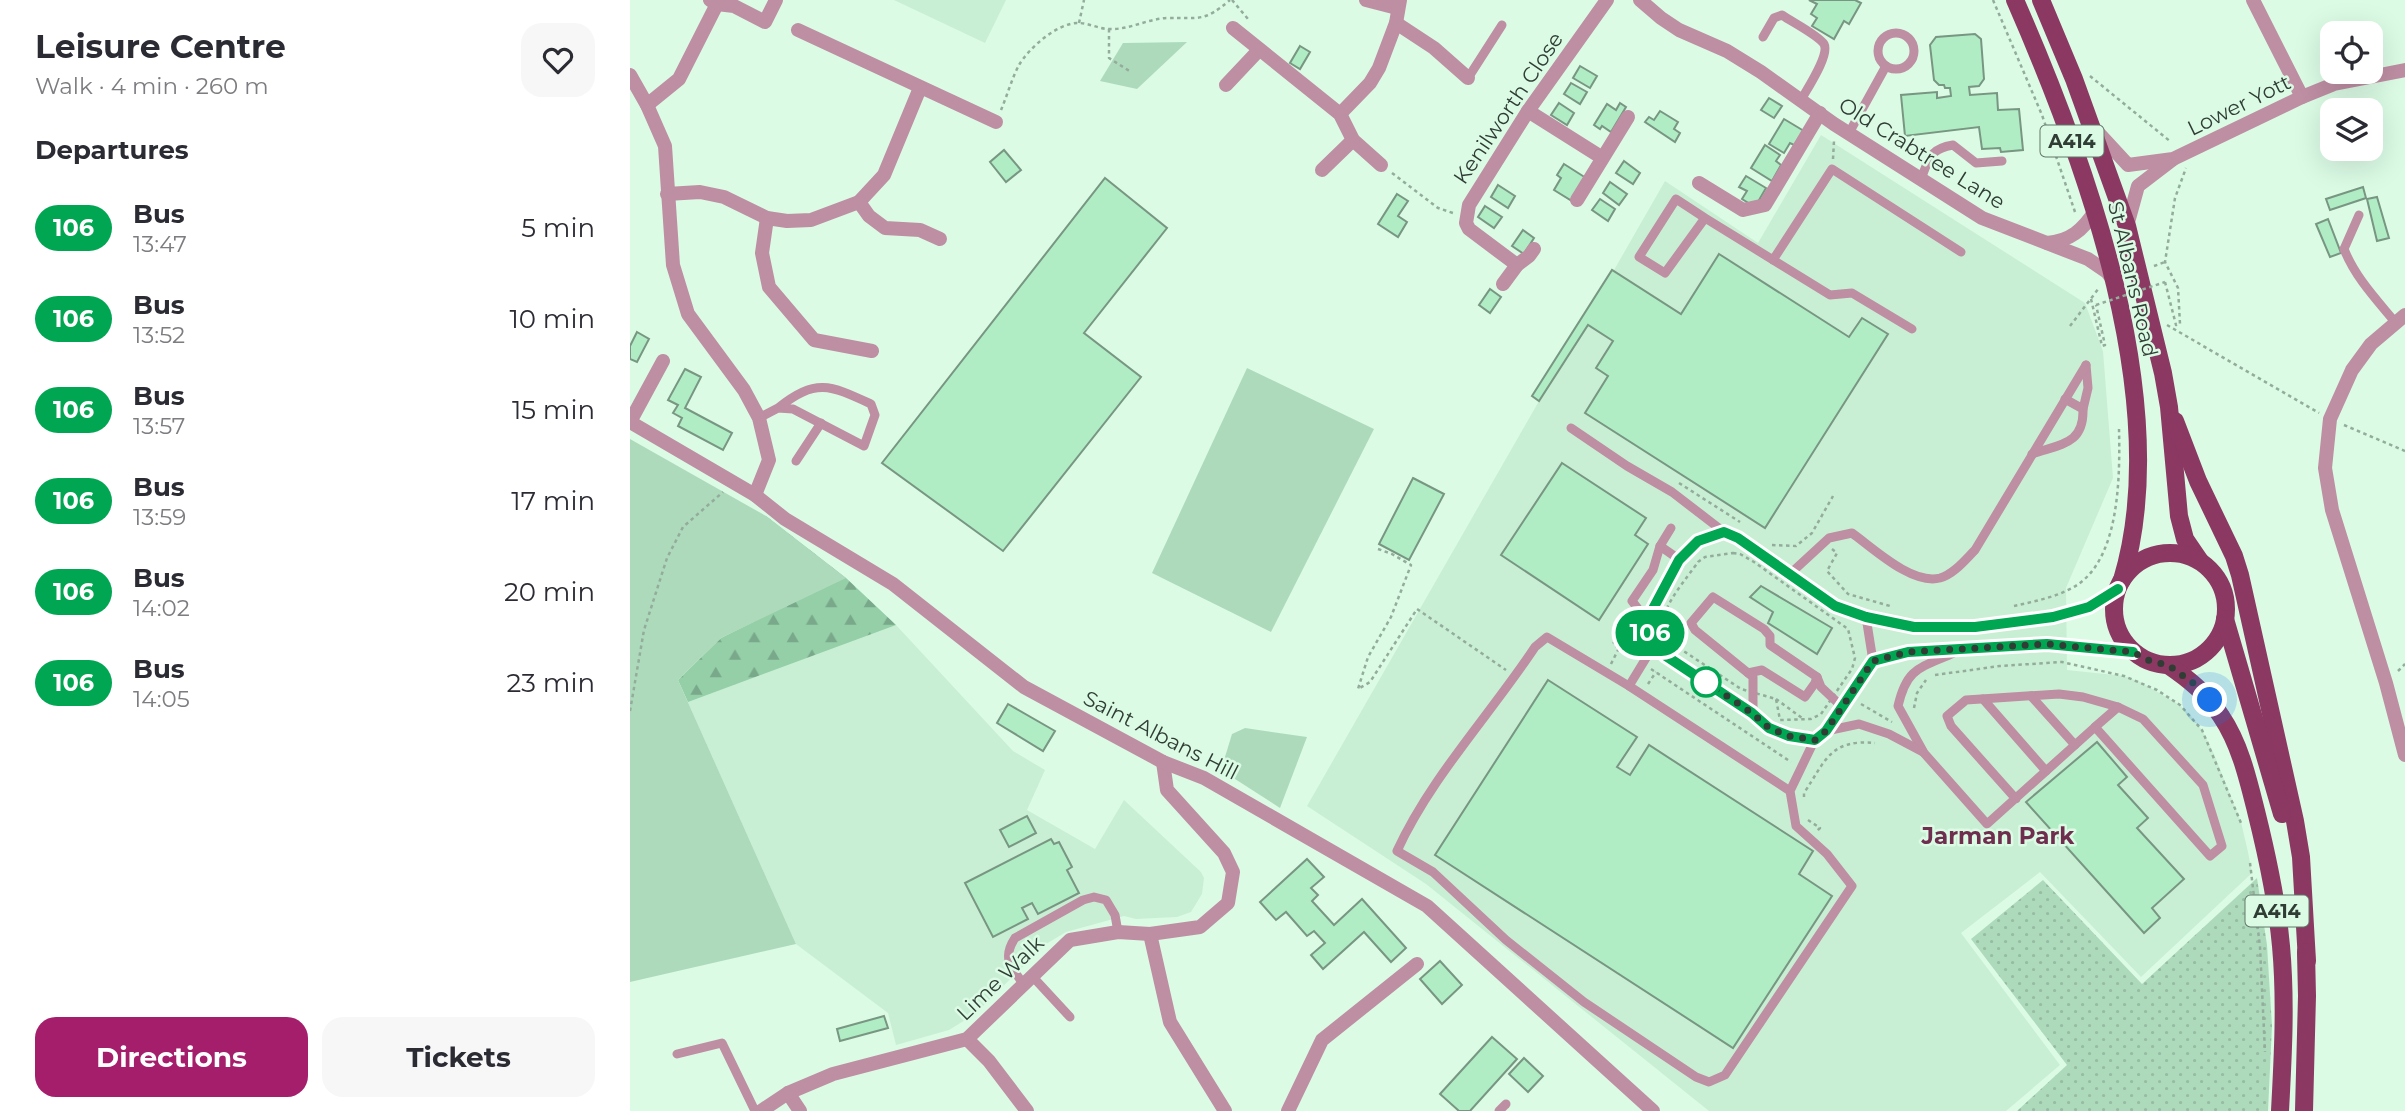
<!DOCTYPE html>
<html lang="en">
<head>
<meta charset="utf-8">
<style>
  :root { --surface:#fff; --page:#f7f7f7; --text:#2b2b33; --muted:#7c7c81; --accent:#a41e6b }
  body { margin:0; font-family:Montserrat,sans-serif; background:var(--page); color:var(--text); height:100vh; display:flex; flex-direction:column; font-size:26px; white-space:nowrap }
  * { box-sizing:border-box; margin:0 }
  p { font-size:23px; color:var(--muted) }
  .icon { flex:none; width:38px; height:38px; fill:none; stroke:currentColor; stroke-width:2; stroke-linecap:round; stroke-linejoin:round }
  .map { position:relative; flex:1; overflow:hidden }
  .sheet { display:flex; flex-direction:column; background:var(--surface); width:630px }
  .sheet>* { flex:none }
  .badge { padding:0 14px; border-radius:23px; font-size:24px; line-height:46px }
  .controls { position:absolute; left:1690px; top:21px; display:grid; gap:14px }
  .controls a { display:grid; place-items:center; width:63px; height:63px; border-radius:14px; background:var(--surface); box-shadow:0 7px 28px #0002; font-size:35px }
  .you { position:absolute; width:35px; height:35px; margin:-18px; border:5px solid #fff; border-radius:50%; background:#1a73e8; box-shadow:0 0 0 10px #1a73e833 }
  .map>.badge { position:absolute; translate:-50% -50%; box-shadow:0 0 0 4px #fff }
  h2 { padding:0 35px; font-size:26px; line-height:63px }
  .round { display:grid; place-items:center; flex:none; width:74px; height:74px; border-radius:21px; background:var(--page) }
  .overview { display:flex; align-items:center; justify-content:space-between; height:119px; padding:0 35px }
  h1 { font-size:33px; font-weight:700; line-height:52px }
  .cta { display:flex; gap:14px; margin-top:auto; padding:14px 35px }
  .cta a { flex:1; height:80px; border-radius:21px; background:var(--accent); color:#fff; font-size:28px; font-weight:700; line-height:80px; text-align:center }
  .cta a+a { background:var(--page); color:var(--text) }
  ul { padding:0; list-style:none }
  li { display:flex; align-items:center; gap:21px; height:91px; padding:0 35px }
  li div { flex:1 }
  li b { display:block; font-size:26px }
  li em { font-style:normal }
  li .badge { min-width:77px; font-weight:700; text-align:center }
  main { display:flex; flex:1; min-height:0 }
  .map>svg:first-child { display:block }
  .built { fill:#c8efd4 }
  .grass { fill:url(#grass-dots) }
  .forest { fill:url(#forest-firs) }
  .park { fill:#aedabc }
  .building { fill:#b0edc4; stroke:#789682; stroke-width:2 }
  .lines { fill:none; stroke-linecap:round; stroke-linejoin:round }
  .path { stroke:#93ac9b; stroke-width:2.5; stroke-dasharray:3.5 3.5; stroke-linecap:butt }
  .service { stroke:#be8ea3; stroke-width:9 }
  .minor { stroke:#be8ea3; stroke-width:14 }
  .tertiary { stroke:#be8ea3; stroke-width:14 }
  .primary { stroke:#8b3962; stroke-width:18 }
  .path-bridge { stroke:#93ac9b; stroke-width:2.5; stroke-dasharray:3.5 3.5; stroke-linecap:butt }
  .line-casing { stroke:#fff; stroke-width:16 }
  .line { stroke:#00a651; stroke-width:10 }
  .walk { stroke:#303d34; stroke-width:7; stroke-dasharray:0 12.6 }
  .stop-dot { fill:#fff; stroke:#00a651; stroke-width:3.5 }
  .labels { text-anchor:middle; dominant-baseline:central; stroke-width:5; stroke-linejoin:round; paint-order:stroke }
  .shield { fill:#dbfbe5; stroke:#637669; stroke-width:2 }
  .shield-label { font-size:19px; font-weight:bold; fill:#303d34 }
  .street-label { font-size:21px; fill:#303d34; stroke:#dbfbe5 }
  .neighbourhood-label { font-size:23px; font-weight:bold; fill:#6f2e4e; stroke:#dbfbe5 }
</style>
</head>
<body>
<main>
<section class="sheet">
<div class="overview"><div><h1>Leisure Centre</h1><p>Walk · 4 min · 260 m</p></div><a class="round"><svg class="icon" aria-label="heart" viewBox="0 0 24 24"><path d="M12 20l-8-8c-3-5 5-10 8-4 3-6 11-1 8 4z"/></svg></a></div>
<h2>Departures</h2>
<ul>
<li><span class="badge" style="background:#00a651;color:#fff">106</span><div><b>Bus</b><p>13:47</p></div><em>5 min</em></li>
<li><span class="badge" style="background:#00a651;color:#fff">106</span><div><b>Bus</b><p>13:52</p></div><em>10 min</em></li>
<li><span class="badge" style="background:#00a651;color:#fff">106</span><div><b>Bus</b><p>13:57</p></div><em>15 min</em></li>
<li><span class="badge" style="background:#00a651;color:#fff">106</span><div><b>Bus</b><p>13:59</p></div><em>17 min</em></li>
<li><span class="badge" style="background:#00a651;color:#fff">106</span><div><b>Bus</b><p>14:02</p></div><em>20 min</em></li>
<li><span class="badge" style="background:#00a651;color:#fff">106</span><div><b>Bus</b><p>14:05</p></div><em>23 min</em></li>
</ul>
<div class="cta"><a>Directions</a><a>Tickets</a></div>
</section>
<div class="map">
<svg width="1775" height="1111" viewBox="0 0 1775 1111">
  <defs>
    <pattern id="grass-dots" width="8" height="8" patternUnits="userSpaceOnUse" patternTransform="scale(1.75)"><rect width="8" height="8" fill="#aedabc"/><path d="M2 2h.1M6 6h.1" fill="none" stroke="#96bca2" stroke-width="1.8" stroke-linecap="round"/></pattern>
    <pattern id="forest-firs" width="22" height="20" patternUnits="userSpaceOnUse" patternTransform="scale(1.75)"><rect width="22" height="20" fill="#94cfa8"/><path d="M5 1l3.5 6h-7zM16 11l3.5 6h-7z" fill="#79a98a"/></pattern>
  </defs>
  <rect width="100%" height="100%" fill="#dbfbe5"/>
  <g class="built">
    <polygon points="264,0 376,0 355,43"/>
    <polygon points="1191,135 1455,303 1473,351 1483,478 1436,588 1437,670 1494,676 1510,682 1550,705 1561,716 1572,730 1584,754 1611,822 1618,852 1622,873 1511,977 1410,872 1331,933 1430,1065 1376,1111 1079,1111 796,884 677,806 1035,181 1128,243"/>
    <polygon points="216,578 266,625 383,751 415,770 397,810 465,849 494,800 571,872 574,878 572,894 561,912 547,917 506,919 494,916 436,932 416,944 345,1014 319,1030 266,1045 258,1013 166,944 48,680 91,638"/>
  </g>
  <polygon class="grass" points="1627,878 1637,945 1642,1026 1638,1111 1387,1111 1437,1065 1341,939 1413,880 1512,984"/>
  <polygon class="forest" points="136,516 216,578 266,625 58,702 48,680 91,638 123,622"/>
  <g class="park">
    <polygon points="557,42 507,89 470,81 493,43"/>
    <polygon points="617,368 744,429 641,632 522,573"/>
    <polygon points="0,439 136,516 216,578 91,638 48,680 166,944 0,982"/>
    <polygon points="615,728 677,737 650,808 591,770 602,734"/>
  </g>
  <g class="building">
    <polygon points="1179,0 1225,0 1231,3 1219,24 1214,21 1204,39 1182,26 1187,18 1181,14 1187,4"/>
    <polygon points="1345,34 1351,39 1354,79 1349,86 1339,87 1340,95 1367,93 1368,110 1389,109 1393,150 1371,152 1370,148 1352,149 1349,127 1275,136 1271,95 1307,92 1307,98 1321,96 1320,88 1315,88 1314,85 1309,85 1304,80 1300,45 1306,37"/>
    <polygon points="670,46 680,52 670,69 660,63"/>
    <polygon points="950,66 967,76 960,88 943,78"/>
    <polygon points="941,83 957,92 950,104 934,94"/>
    <polygon points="1139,98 1152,106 1144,118 1131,110"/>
    <polygon points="929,103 944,113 937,125 921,115"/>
    <polygon points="990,103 996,107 981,132 972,126 970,129 964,125 977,104 986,110"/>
    <polygon points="1030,111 1048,122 1044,129 1050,133 1045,142 1015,122 1019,117 1024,120"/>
    <polygon points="1154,119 1174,131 1166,146 1160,143 1154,153 1139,144"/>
    <polygon points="1135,145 1150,155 1146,161 1151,165 1142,181 1121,168"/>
    <polygon points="374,150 391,170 376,182 360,162"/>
    <polygon points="994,161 1010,173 1003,184 986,173"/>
    <polygon points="934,164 956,178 942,201 924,190 931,178 927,175"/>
    <polygon points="1116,176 1136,188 1125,207 1112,199 1117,191 1109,187"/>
    <polygon points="475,178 537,228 454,333 511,377 373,551 252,463"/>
    <polygon points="980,182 997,194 989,205 973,193"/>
    <polygon points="868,185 885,196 878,208 861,197"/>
    <polygon points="1733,187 1736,198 1700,210 1696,199"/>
    <polygon points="767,194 778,201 768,216 777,222 768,237 748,224"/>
    <polygon points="1747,197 1759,238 1747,241 1737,199"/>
    <polygon points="970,199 985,209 978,221 962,210"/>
    <polygon points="855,206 872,217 864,228 848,217"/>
    <polygon points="1698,219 1711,253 1700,257 1686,224"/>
    <polygon points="893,230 904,238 894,254 882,246"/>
    <polygon points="1089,254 1219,337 1232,318 1258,334 1135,528 955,413 978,376 966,368 983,341 958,325 909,401 902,396 982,270 1051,314"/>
    <polygon points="860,289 871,297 860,313 849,305"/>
    <polygon points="7,332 19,339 7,362 0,359 0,346"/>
    <polygon points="55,369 71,377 55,408 102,433 93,450 48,426 52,418 43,413 48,405 38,400"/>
    <polygon points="932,463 1016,518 1005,535 1018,544 969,620 871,555"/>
    <polygon points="783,478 814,494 779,560 749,544"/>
    <polygon points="1131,586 1202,628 1187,654 1138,623 1143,612 1120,597"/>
    <polygon points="918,680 1007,737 987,767 1000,775 1019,745 1183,851 1169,874 1202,896 1103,1048 805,855"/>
    <polygon points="378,704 425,731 413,751 367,723"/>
    <polygon points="1467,742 1497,777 1488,785 1518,818 1507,828 1554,879 1522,908 1530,918 1514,933 1396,802"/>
    <polygon points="397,816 406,833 379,847 370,830"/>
    <polygon points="421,839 424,844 429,842 442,867 437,870 449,893 408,914 402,903 392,908 398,919 363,937 335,883"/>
    <polygon points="677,859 694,877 681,888 688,895 682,901 704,925 732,899 776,948 761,962 734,932 693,969 681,955 695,943 684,931 677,936 656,912 646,920 630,902"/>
    <polygon points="810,961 832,985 812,1004 790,979"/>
    <polygon points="254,1016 258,1028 210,1041 207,1029"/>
    <polygon points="862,1037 887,1059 840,1111 829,1111 810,1094"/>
    <polygon points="894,1058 913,1076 898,1092 879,1074"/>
  </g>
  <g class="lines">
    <g class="path">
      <polyline points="602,0 618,19 619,22"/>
      <polyline points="1363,0 1412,115 1445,212"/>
      <polyline points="449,23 454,0"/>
      <polyline points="479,29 479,58 501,72"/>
      <polyline points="1460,76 1541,142"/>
      <path d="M371,110C377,96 382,78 389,65C399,48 427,23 448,23C459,23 469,29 479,29C499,30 517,19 537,18C570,17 573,23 600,0"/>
      <polyline points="1203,159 1204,141"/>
      <polyline points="762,173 808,208 823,213"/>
      <polyline points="1524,266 1535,262"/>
      <polyline points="1535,282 1546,325 1550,324 1548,288 1535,262 1545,198 1556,168"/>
      <polyline points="1461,299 1472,346 1475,345 1466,305"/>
      <polyline points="1537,325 1689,413"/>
      <polyline points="1440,326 1469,288"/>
      <polyline points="1714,425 1775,451"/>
      <polyline points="1049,483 1110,522"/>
      <polyline points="1142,545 1166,546 1182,533 1203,496"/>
      <polyline points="748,549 762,554 781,565 761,617 738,657 728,689 740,682 787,609 876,670"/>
      <polyline points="1202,549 1207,553 1197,571 1218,594 1260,606"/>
      <path d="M1103,553L1110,554L1124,562L1218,629L1225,658L1222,669L1191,714L1181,719L1150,720L1146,699L1111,689L1043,644C1038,638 1033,633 1033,625C1031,607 1058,577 1068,562L1075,557Z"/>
      <path d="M1384,606C1406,601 1432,596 1450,583C1490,553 1490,474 1489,429"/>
      <polyline points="1000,656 983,644 1002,617"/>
      <polyline points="981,664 989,648"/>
      <polyline points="1021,669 1161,762"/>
      <polyline points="1768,671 1775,664"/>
      <polyline points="1305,675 1370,666 1432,662 1494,676 1527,690 1550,705 1572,730 1611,823"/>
      <polyline points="1018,684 1026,672"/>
      <polyline points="1146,699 1172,718"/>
      <polyline points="1231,704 1262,722"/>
      <polyline points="1284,708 1287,693 1296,680"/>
      <polyline points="0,711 14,630 37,558 53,527 93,492"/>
      <path d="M1174,797V793C1196,760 1200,739 1245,743"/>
      <polyline points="1178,820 1190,828 1187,831"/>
      <polyline points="1620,863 1630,947 1635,1052"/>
    </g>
    <g class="service">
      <circle cx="1266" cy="51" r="18"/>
      <path d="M1133,37L1144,18L1152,15C1162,22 1188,35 1194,44C1200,55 1177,89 1171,100"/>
      <polyline points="838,78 872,25"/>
      <polyline points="1219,133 1256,66"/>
      <path d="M1291,179C1299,159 1299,149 1323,145L1346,163L1372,161"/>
      <path d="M1729,215L1714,249C1725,277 1746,299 1765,322"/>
      <polyline points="1075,218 1046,199 1009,257 1035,273 1075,218 1200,295 1222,293 1282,329"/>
      <polyline points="1143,260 1202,169 1331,252"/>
      <polyline points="1453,409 1458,388 1456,365"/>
      <path d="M129,418L148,408L163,409L234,446L245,415L241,404C200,385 186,378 148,408"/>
      <polyline points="941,428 997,466 1042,492 1094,532"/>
      <path d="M1402,454C1430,444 1454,445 1453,409L1435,399"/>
      <polyline points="166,461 191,423"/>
      <polyline points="1030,546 1050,560"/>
      <path d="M1161,573L1199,538L1222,533C1244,549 1282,585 1310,578C1324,574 1335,560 1345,550L1456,365"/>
      <polyline points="1236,617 1243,661"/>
      <polyline points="1017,620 1002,601 1023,570 1030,546 1041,528"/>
      <path d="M1324,653C1290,668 1277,667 1268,706L1294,753L1357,824L1465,727L1580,856L1592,846L1573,785L1513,719L1488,707L1453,697L1429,694L1336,700L1317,716L1321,726L1386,799"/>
      <polyline points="1118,673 1132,670 1175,697 1185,683 1187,677"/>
      <polyline points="999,686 1024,645"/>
      <polyline points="1401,696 1445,745"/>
      <polyline points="1353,699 1416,771"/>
      <polyline points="1123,713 1123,677 1065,630 1061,623 1083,597 1134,629 1140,636 1140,645 1187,677 1191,687 1208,703 1209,711"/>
      <polyline points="1465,727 1488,707"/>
      <polyline points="1196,731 1229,724 1259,734 1293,752"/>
      <path d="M1160,791L999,686L917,637L905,647C860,715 801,777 767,851L803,872L876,940L954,1002L1066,1077L1079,1082L1095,1075L1222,886L1197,854L1166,826L1160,791L1185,739"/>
      <polyline points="403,977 440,1017"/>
      <path d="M395,986C382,968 371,959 385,938L453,900L464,897L476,900L485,915L488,932"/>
      <polyline points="47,1054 92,1043 125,1111"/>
      <polyline points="869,1111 876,1104"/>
    </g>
    <g class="minor">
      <polyline points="736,0 767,8"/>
      <polyline points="1010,0 1031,18 1049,30 1097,51 1131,72 1204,124 1352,218 1458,259 1477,272 1484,281"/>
      <polyline points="1623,0 1672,97"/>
      <polyline points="87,4 104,6 135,22 146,0"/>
      <polyline points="766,23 804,48 838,78"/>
      <polyline points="603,28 710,114 723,140 751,165"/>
      <polyline points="168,30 366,122"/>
      <polyline points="0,75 17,105 35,146 43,265 58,314 114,390 129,418 139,460 125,495"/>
      <polyline points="596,85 629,50"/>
      <polyline points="17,105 49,79 87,4 80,0"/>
      <polyline points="898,111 971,157"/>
      <polyline points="710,114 740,83 749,68 766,23 770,0"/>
      <polyline points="1462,126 1498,165 1543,159 1672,97 1704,84 1775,70"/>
      <polyline points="692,170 723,140"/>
      <polyline points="1069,183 1113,210 1135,205 1190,113"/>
      <polyline points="37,194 70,192 94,197 137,218 157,221 181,220 229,202 254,175 290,88"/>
      <polyline points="947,200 998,117"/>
      <polyline points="229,202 239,216 255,228 290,230 310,239"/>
      <polyline points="137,218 132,253 139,287 184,340 242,351"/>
      <polyline points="1497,226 1508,186 1542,160"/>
      <path d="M1417,243C1440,241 1453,230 1465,211"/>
      <polyline points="904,249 899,256 887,265 839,229 836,223 839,205 898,111 977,0"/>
      <polyline points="873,284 887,265"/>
      <polyline points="1775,315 1741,344 1722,370 1700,419 1695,468 1702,510 1756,683 1775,755"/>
      <polyline points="0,422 33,361"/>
      <polyline points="520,934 540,1022 595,1111"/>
      <polyline points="337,1039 359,1061 397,1111"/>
      <polyline points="158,1093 170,1111"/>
      <polyline points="131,1111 158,1093 203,1074 337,1039 440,940 488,932 520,934 570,927 598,903 603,872 594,853 537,790 533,762"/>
      <polyline points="658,1111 692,1040 787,964"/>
    </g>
    <g class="tertiary">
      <polyline points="0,422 125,495 155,519 263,584 394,687 533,762 574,778 797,906 1023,1111"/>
      <polyline points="1487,589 1459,607 1423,617 1345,627 1284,627 1236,617 1205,606 1108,538 1094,532 1068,541 1050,560 1017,620 1024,645 1036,656 1123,713 1139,728 1159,736 1185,739 1196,731 1243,661 1278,652 1417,644 1503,651"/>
    </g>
    <g class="primary">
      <path d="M1385,0C1456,162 1545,404 1492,580"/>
      <polyline points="1411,0 1444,79 1497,226 1533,373 1539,407 1549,516 1555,539 1570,561"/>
      <polyline points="1545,421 1568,481 1604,556 1610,575 1665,821 1671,857 1677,961"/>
      <circle cx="1540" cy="609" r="56"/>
      <polyline points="1595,619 1652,814"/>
      <path d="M1538,665C1560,680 1577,694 1591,716C1610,744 1618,779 1626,811C1637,855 1647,901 1651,946C1656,1001 1653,1056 1650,1111"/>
      <polyline points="1674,1111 1677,996 1676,952"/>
    </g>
    <polyline class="path-bridge" points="1466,305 1535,282"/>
  </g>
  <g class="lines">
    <defs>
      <polyline id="line" points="1488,589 1459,607 1423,617 1345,627 1284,627 1236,617 1205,606 1108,538 1094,532 1068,541 1049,560 1017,620 1024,645 1036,656 1122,713 1139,728 1159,736 1185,740 1196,731 1243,661 1278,652 1417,644 1503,652"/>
    </defs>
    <use href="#line" class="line-casing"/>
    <use href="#line" class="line"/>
    <polyline class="walk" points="1076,682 1122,713 1139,728 1159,736 1185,740 1196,731 1243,661 1278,652 1417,644 1503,652 1520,661 1538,665 1566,685 1580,700"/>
  </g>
  <circle class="stop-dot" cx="1076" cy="682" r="14"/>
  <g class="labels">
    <g class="shield">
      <rect x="1410.5" y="125.5" width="63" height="31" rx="5"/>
      <rect x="1615.5" y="895.5" width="63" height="31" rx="5"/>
    </g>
    <g class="shield-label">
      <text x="1442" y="141">A414</text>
      <text x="1647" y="911">A414</text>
    </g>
    <g class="street-label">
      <text transform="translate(1609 105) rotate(-26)">Lower Yott</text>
      <text transform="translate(878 108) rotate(-56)">Kenilworth Close</text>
      <text transform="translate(1292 153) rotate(32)">Old Crabtree Lane</text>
      <text transform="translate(1503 279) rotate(77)">St Albans Road</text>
      <text transform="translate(531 735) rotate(27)">Saint Albans Hill</text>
      <text transform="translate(370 978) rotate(-44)">Lime Walk</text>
    </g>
    <g class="neighbourhood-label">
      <text x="1368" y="836">Jarman Park</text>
    </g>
  </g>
</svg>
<div class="controls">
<a><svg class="icon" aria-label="locate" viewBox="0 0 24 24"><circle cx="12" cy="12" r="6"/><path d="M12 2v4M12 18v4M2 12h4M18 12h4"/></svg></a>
<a><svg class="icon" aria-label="layers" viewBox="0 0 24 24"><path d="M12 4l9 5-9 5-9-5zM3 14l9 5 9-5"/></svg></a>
</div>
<div class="you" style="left:1580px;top:700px"></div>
<b class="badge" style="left:1020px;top:633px;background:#00a651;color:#fff">106</b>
</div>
</main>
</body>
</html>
